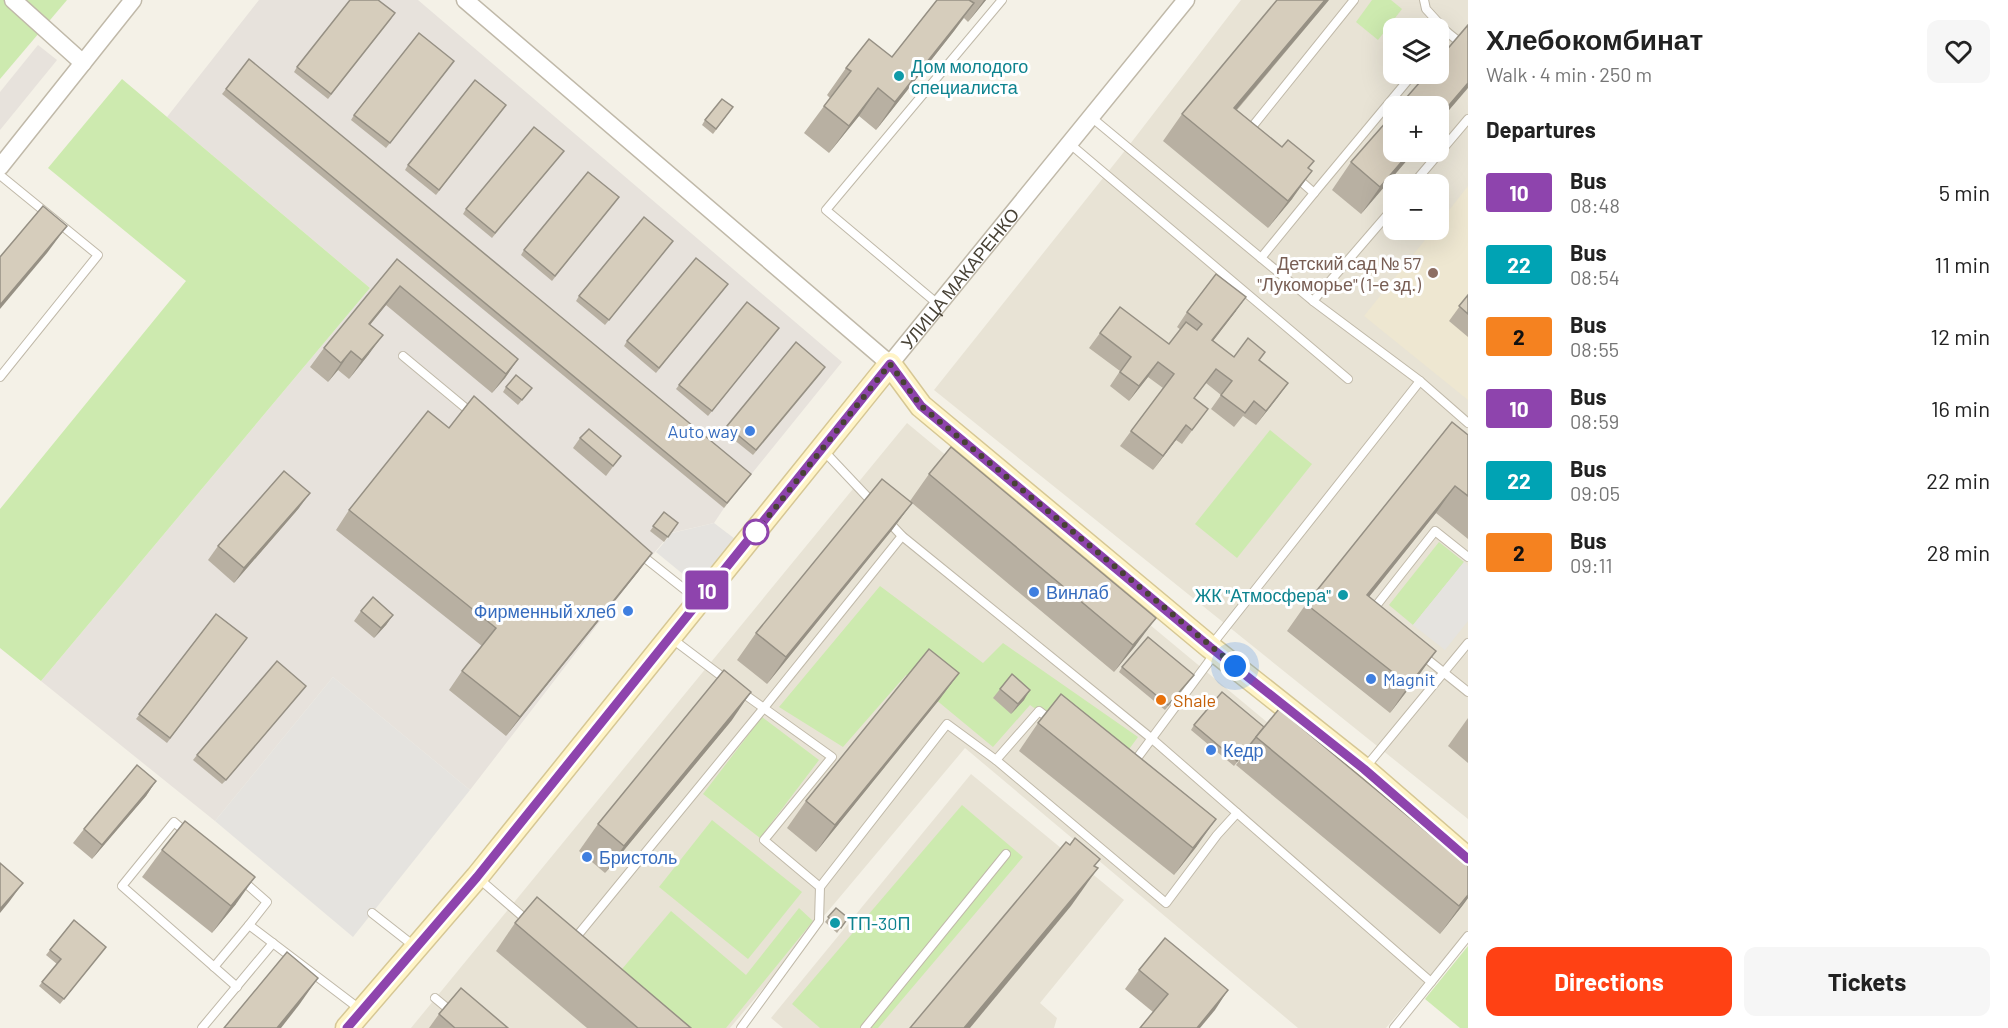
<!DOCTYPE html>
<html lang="en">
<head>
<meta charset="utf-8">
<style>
  :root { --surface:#fff; --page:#f6f6f6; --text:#222; --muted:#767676; --accent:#ff4114 }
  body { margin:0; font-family:Barlow,sans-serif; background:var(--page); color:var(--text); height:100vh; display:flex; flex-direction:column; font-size:22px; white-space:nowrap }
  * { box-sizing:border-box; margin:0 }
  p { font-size:20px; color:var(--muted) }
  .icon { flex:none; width:33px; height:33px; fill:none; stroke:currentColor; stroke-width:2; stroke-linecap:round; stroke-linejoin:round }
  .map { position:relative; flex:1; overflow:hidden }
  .side { display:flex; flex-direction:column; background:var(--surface); width:540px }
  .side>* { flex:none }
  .badge { padding:0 12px; border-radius:4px; font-size:21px; line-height:39px }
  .fabs { position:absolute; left:1383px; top:18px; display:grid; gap:12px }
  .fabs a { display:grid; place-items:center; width:66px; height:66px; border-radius:12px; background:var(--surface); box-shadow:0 6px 24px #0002; font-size:30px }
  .you { position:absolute; width:30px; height:30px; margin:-15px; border:4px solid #fff; border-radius:50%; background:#1a73e8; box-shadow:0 0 0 9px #1a73e833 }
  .map>.badge { position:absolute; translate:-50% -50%; box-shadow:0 0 0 3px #fff }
  h2 { padding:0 18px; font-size:22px; line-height:54px }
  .round { display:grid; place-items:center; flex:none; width:63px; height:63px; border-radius:12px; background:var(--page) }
  .overview { display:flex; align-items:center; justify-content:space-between; height:102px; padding:0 18px }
  h1 { font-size:28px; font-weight:700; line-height:45px }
  .cta { display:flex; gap:12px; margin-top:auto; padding:12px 18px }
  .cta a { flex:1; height:69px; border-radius:12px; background:var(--accent); color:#fff; font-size:24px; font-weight:700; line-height:69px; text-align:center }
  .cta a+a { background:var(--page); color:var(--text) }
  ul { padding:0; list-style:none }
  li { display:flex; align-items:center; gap:18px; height:72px; padding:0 18px }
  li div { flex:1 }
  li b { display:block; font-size:22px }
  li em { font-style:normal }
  li .badge { min-width:66px; font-weight:700; text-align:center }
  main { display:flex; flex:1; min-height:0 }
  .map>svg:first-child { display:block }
  .residential { fill:#e8e3d5; fill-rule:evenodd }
  .industrial { fill:#e7e2dc }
  .education { fill:#eee7d1 }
  .green { fill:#cdeaaf }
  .parking { fill:#e5e3df }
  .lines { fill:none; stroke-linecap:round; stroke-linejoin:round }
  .lane-casing { stroke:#c0b9a9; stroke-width:10 }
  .street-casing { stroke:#c0b9a9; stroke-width:19 }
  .secondary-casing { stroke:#d6c795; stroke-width:25 }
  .lane { stroke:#fff; stroke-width:8 }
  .street { stroke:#fff; stroke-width:16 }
  .secondary { stroke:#fff4c7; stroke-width:22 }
  .wall { fill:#b8b0a2 }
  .shaded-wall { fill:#969084 }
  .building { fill:#d6cdbc; stroke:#969084; stroke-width:1.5 }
  .line-casing { stroke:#fff; stroke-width:14 }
  .line { stroke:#8e44ad; stroke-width:9 }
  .walk { stroke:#484236; stroke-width:6; stroke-dasharray:0 10.8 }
  .culture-dot { fill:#0f9aa8; stroke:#fff; stroke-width:2 }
  .education-dot { fill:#8d6e63; stroke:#fff; stroke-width:2 }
  .shop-dot { fill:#3f7fe0; stroke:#fff; stroke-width:2 }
  .stop-dot { fill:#fff; stroke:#8e44ad; stroke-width:3 }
  .food-dot { fill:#e8710a; stroke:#fff; stroke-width:2 }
  .labels { text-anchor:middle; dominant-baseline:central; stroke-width:6; stroke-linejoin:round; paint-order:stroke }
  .culture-label { font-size:18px; fill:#0d838f; stroke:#fff; text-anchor:start }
  .education-label { font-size:18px; fill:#785e54; stroke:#fff; text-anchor:end }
  .street-label { font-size:18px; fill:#484236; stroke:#fff }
  .shop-label { font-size:18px; fill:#366cbe; stroke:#fff; text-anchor:start }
  .food-label { font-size:18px; fill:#c56008; stroke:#fff; text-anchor:start }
</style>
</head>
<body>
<main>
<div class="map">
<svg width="1468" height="1028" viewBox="0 0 1468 1028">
  <rect width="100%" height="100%" fill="#f4f1e7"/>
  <g class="residential">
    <path d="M1241,0H1468V819L934,390L1127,148ZM1394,28H1438V74H1394ZM1394,106H1438V152H1394ZM1394,184H1438V230H1394Z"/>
    <polygon points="907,423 1468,889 1468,930 1386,1028 1298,1028 965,748 730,1028 411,1028"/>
    <polygon points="971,774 1124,900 1040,1003 1057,1018 1054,1028 783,1028 771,1018"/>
  </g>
  <g class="industrial">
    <polygon points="259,0 418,0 842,362 724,508 714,523 671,533 638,572 470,790 333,677 215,821 41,681 370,288 167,117"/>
    <polygon points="38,45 57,60 0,130 0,92"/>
  </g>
  <polygon class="education" points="1468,186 1468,400 1364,316 1433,230 1438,230 1439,223"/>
  <g class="green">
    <polygon points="0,0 67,0 0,79"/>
    <polygon points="1372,0 1391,0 1402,9 1378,40 1356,22"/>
    <polygon points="122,79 370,288 41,681 0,648 0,509 186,281 48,168"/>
    <polygon points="1270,430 1312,464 1237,558 1195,524"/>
    <polygon points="1439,542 1464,562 1413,625 1389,605"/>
    <polygon points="880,586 983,663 1003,643 1138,737 1116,767 1030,705 993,747 906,675 843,747 779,707"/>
    <polygon points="762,717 819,760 760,838 703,794"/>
    <polygon points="962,805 1023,857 878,1028 820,1028 792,1004"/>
    <polygon points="712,820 802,892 748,959 659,887"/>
    <polygon points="799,908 813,921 726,1028 679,1028 617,975 671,911 746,975"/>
    <polygon points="1468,946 1468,1028 1460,1028 1425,999"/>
  </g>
  <g class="parking">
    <polygon points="714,523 739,542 700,588 656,552 672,533"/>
    <polygon points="1464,562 1468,566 1468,621 1445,650 1413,625"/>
    <polygon points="333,677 470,790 353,937 215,821"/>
  </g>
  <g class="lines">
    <defs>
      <g id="lane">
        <polyline points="1424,0 1426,9 1447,32 1438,43"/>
        <polyline points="1447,32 1468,49"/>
        <polyline points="1091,117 1313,301 1420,381 1468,423"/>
        <polyline points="1248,132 1354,0"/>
        <polyline points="1070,144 1348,379"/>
        <polyline points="0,175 98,255 0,377"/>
        <polyline points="1413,184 1468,119"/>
        <polyline points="1314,193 1413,74"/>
        <polyline points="1261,258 1314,193 1296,177"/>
        <polyline points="1313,301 1394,207"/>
        <polyline points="939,305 826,210 1002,0"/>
        <polyline points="403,356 474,415"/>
        <polyline points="822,449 873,503"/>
        <polyline points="887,520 902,536 1151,738 1431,982"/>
        <polyline points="640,554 698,600"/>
        <polyline points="1372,611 1435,531 1468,557"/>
        <polyline points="671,638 728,681"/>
        <polyline points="1210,647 1420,381"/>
        <polyline points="1422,655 1468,692"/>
        <polyline points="740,691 832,757 764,840 820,887"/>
        <polyline points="1052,721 1039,711 996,760 1166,903 1217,835 1237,813"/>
        <polyline points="1132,765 1216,652"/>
        <polyline points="1365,768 1468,643"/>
        <polyline points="189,835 174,822 122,886 237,987"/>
        <polyline points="477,877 529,922"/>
        <polyline points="242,880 267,902 249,925 361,1010"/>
        <polyline points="372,913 414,946"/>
        <polyline points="573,941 763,709 902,536"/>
        <polyline points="214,967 249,925"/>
        <polyline points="435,998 453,1013"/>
        <polyline points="202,1028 273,943"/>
        <polyline points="741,1028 819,921 820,887 947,724 996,760"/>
        <polyline points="865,1028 1006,854"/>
        <polyline points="1394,1028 1468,936"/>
      </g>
      <g id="street">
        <polyline points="13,0 83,63"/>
        <path id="s1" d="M465,0L890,364L1186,0"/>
        <polyline points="0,167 133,0"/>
      </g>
      <polyline id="secondary" points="347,1028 477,877 890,364 921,406 1210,647 1364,769 1468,859"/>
    </defs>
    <use href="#lane" class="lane-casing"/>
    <use href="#street" class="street-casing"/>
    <use href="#secondary" class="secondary-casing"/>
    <use href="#lane" class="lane"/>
    <use href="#street" class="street"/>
    <use href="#secondary" class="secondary"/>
  </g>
  <g class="wall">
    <polygon points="937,0 986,0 968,22 964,18 954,31 876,130 859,116 829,153 804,133 830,98 827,95 846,68 892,57"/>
    <polygon points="1329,0 1237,110 1282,147 1314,161 1308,169 1292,199 1268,228 1163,141 1182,114"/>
    <polygon points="392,18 328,99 294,72 297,67"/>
    <polygon points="454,61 386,148 351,120 354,115"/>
    <polygon points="226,89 748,478 724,508 222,94"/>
    <polygon points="506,105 436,195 405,170 408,165"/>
    <polygon points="733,107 713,134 702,125 705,120"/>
    <polygon points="564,151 492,238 463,214 466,209"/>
    <polygon points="1394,152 1414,152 1361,214 1332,190 1351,162"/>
    <polygon points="619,197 552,281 521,255 524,250"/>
    <polygon points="673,241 605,325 576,301 579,296"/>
    <polygon points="397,259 518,359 505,378 492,393 386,305 370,325 369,354 349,379 338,370 328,382 310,367 324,348"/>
    <polygon points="728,284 656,373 624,346 627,341"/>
    <polygon points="1468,295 1468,337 1449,321"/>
    <polygon points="1236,311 1213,341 1234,357 1259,360 1288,383 1256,425 1243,416 1234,427 1211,409 1221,395 1206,383 1194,398 1208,409 1182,444 1176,440 1153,470 1120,446 1163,388 1148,377 1129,401 1110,386 1120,371 1089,348 1100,333 1169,344 1181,330 1177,327 1187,312"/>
    <polygon points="775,333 708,416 676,389 679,385"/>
    <polygon points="822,372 753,455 723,431 727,426"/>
    <polygon points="506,387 528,393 518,405 503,392"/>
    <polygon points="449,428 652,553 638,572 506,736 449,690 462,671 482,646 336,530 349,510"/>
    <polygon points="1468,435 1468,539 1436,513 1369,597 1417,678 1390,713 1287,631 1306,604"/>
    <polygon points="580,438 621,456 606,476 573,448"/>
    <polygon points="929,474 1136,645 1114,672 912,503 892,530 767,684 737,660 756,633 910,501"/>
    <polygon points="299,508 234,583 208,560 218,546"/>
    <polygon points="664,512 678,523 664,542 650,531"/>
    <polygon points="361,611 393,615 386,625 374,638 354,621"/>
    <polygon points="216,614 247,638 167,743 136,719"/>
    <polygon points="1122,667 1190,680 1165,710 1119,672"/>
    <polygon points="959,673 939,700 816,852 787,828 806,801"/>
    <polygon points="306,686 222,784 193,760 197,755"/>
    <polygon points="1000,689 1024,700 1011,714 993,698"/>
    <polygon points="1468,718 1468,763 1448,746"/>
    <polygon points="732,720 605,873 579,851 598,824"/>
    <polygon points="1038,723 1197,846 1174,875 1019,751"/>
    <polygon points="1194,725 1264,727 1468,866 1468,898 1440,934 1236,765 1243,755 1234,766 1191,730"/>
    <polygon points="156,781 146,796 92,859 73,843 84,829"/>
    <polygon points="162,850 236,904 212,933 142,877"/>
    <polygon points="836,908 848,918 837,933 825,922"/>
    <polygon points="515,923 691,1028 587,1028 496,951"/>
    <polygon points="106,947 60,1004 39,986 57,964 46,955 50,950"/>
    <polygon points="1139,970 1215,1010 1153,1012 1125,989"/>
    <polygon points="439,1014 508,1028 429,1028"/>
  </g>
  <g class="shaded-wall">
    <polygon points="984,0 986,0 968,22 982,3"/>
    <polygon points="1325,0 1329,0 1215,135 1234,108"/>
    <polygon points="974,3 954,31 876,130 895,102"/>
    <polygon points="1468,83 1468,88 1438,123 1438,118"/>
    <polygon points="878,88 859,116 829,153 849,126"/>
    <polygon points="1410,152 1414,152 1361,214 1380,187"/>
    <polygon points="1312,171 1292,199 1268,228 1288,201"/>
    <polygon points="67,226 47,253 0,309 0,305"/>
    <polygon points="400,286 386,305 355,343 369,324"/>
    <polygon points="1246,297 1236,311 1202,355 1212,340"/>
    <polygon points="383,335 369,354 349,379 362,360"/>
    <polygon points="351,351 338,370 328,382 341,363"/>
    <polygon points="518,359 505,378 492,393 506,374"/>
    <polygon points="1158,362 1148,377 1129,401 1139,386"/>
    <polygon points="1288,383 1278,397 1256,425 1266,411"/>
    <polygon points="1186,425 1176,440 1153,470 1163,456"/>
    <polygon points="1455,486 1436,513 1348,623 1367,595"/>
    <polygon points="310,493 299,508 234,583 244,568"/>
    <polygon points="912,503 892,530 767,684 786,657"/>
    <polygon points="652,553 638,572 506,736 520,717"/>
    <polygon points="393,615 386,625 374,638 381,628"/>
    <polygon points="1156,618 1136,645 1114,672 1133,645"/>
    <polygon points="1436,651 1417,678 1390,713 1409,685"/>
    <polygon points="959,673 939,700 816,852 835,825"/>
    <polygon points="306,686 302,690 222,784 226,780"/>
    <polygon points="1030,690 1024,700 1011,714 1018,704"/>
    <polygon points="751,692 732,720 605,873 624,846"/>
    <polygon points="156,781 146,796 92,859 102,845"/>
    <polygon points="1216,819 1197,846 1174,875 1193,848"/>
    <polygon points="1098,868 1071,906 970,1028 964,1028"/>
    <polygon points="255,877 236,904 212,933 231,906"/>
    <polygon points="23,883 9,902 0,913 0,909"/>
    <polygon points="1468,895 1468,898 1463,905 1440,934"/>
    <polygon points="318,978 299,1005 281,1028 277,1028"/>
    <polygon points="1228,990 1215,1010 1200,1028 1197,1028"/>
  </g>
  <g class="building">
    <polygon points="350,0 378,0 395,13 331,94 297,67"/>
    <polygon points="937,0 969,0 974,3 895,102 878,88 849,126 824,106 851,71 846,68 869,39 892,57"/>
    <polygon points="1277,0 1325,0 1234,108 1282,147 1288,140 1314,161 1308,168 1312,171 1288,201 1182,114"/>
    <polygon points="1468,25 1468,83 1438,118 1438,106 1399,106 1427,74 1438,74 1438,60"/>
    <polygon points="419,33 454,61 390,143 354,115"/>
    <polygon points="249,59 751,474 727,503 226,89"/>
    <polygon points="475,80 506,105 439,190 408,165"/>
    <polygon points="722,99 733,107 716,129 705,120"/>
    <polygon points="1394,113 1394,152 1410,152 1380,187 1351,162"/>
    <polygon points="534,127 564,151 495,233 466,209"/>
    <polygon points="588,172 619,197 555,276 524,250"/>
    <polygon points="43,206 67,226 0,305 0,257"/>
    <polygon points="644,217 673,241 609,320 579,296"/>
    <polygon points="696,258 728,284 659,368 627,341"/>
    <polygon points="397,259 518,359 506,374 400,286 369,324 383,335 362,360 351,351 341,363 324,348"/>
    <polygon points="1216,274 1246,297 1212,340 1234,357 1248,338 1265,352 1259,360 1288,383 1266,411 1254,401 1245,413 1221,395 1232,381 1216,369 1194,398 1208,409 1192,430 1186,425 1163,456 1131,431 1174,374 1158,362 1139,386 1120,372 1131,357 1100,333 1120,307 1169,344 1186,322 1197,330 1202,324 1187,312"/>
    <polygon points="1468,295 1468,314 1459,306"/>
    <polygon points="747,302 779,328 712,411 679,385"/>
    <polygon points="796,342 825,367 756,450 727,426"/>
    <polygon points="516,375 532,388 522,400 506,387"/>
    <polygon points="474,396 652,553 520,717 462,671 496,628 349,510 428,411 449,428"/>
    <polygon points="1452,422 1468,435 1468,496 1455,486 1367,595 1436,651 1409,685 1306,604"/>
    <polygon points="589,429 621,456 613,466 580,438"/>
    <polygon points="951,447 1156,618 1133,645 929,474"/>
    <polygon points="284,471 310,493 244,568 218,546"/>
    <polygon points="882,479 912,503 786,657 756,633"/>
    <polygon points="664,512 678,523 668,537 653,526"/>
    <polygon points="373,597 393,615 381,628 361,611"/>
    <polygon points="216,614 247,638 170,738 139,714"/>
    <polygon points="1148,637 1194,675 1168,705 1122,667"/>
    <polygon points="929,649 959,673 835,825 806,801"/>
    <polygon points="277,661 306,686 226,780 197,755"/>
    <polygon points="724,670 751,692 624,846 598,824"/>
    <polygon points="1012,674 1030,690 1018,704 1000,689"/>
    <polygon points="1222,692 1264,727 1237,761 1194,725"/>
    <polygon points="1061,694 1216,819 1193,848 1038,723"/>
    <polygon points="1279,709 1468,866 1468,895 1459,906 1256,737"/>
    <polygon points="137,765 156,781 102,845 84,829"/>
    <polygon points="185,821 255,877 231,906 162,850"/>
    <polygon points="1075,838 1100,859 1094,866 1098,868 964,1028 910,1028 1066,842 1070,845"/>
    <polygon points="0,863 23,883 0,909"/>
    <polygon points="537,897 691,1028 638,1028 515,923"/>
    <polygon points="836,908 848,918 841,928 828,917"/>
    <polygon points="74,920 106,947 64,999 42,982 61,959 50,950"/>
    <polygon points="1165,938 1228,990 1197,1028 1140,1028 1168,994 1139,970"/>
    <polygon points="287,952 318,978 277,1028 224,1028"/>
    <polygon points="461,988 508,1028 455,1028 439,1014"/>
  </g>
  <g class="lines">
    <defs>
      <polyline id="line" points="347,1028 477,877 890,364 921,406 1210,647 1364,769 1468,859"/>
    </defs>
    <use href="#line" class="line-casing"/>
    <use href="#line" class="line"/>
    <polyline class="walk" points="756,532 890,364 921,406 1235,666"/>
  </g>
  <g class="culture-dot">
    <circle cx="899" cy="76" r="6"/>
    <circle cx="1343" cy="595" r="6"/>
    <circle cx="835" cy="923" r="6"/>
  </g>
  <circle class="education-dot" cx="1433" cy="273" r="6"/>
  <g class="shop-dot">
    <circle cx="750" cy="431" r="6"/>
    <circle cx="1034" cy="592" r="6"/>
    <circle cx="628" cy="611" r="6"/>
    <circle cx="1371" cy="679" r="6"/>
    <circle cx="1211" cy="750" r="6"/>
    <circle cx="587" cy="857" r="6"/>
  </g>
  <circle class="stop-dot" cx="756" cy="532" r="12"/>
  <circle class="food-dot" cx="1161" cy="700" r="6"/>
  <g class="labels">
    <g class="culture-label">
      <text x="911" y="66">Дом молодого<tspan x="911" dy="21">специалиста</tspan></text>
      <text x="1331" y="595" text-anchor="end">ЖК "Атмосфера"</text>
      <text x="847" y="923">ТП-30П</text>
    </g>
    <g class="education-label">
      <text x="1421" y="263">Детский сад № 57<tspan x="1421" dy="21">"Лукоморье" (1-е зд.)</tspan></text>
    </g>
    <g class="street-label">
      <text stroke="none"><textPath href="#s1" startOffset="670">УЛИЦА МАКАРЕНКО</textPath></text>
    </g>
    <g class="shop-label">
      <text x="738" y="431" text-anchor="end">Auto way</text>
      <text x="1046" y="592">Винлаб</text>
      <text x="616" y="611" text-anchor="end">Фирменный хлеб</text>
      <text x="1383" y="679">Magnit</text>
      <text x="1223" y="750">Кедр</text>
      <text x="599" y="857">Бристоль</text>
    </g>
    <g class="food-label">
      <text x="1173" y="700">Shale</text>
    </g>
  </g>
</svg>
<div class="fabs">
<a><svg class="icon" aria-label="layers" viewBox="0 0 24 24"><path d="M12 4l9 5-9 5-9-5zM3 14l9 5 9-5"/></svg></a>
<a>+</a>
<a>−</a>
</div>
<div class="you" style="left:1235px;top:666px"></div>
<b class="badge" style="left:707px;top:590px;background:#8e44ad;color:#fff">10</b>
</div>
<section class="side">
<div class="overview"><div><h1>Хлебокомбинат</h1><p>Walk · 4 min · 250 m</p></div><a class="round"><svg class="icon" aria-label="heart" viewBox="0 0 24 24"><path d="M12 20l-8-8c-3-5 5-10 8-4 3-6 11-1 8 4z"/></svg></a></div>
<h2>Departures</h2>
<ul>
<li><span class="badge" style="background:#8e44ad;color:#fff">10</span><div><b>Bus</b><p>08:48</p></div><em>5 min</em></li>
<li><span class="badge" style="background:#00a3b4;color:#fff">22</span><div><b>Bus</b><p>08:54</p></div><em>11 min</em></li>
<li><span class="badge" style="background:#f58220;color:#111">2</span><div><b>Bus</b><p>08:55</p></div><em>12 min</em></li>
<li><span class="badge" style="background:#8e44ad;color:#fff">10</span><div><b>Bus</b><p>08:59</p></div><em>16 min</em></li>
<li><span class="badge" style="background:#00a3b4;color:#fff">22</span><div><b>Bus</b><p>09:05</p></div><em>22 min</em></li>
<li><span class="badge" style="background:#f58220;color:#111">2</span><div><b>Bus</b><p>09:11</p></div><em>28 min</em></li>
</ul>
<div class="cta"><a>Directions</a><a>Tickets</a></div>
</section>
</main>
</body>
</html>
